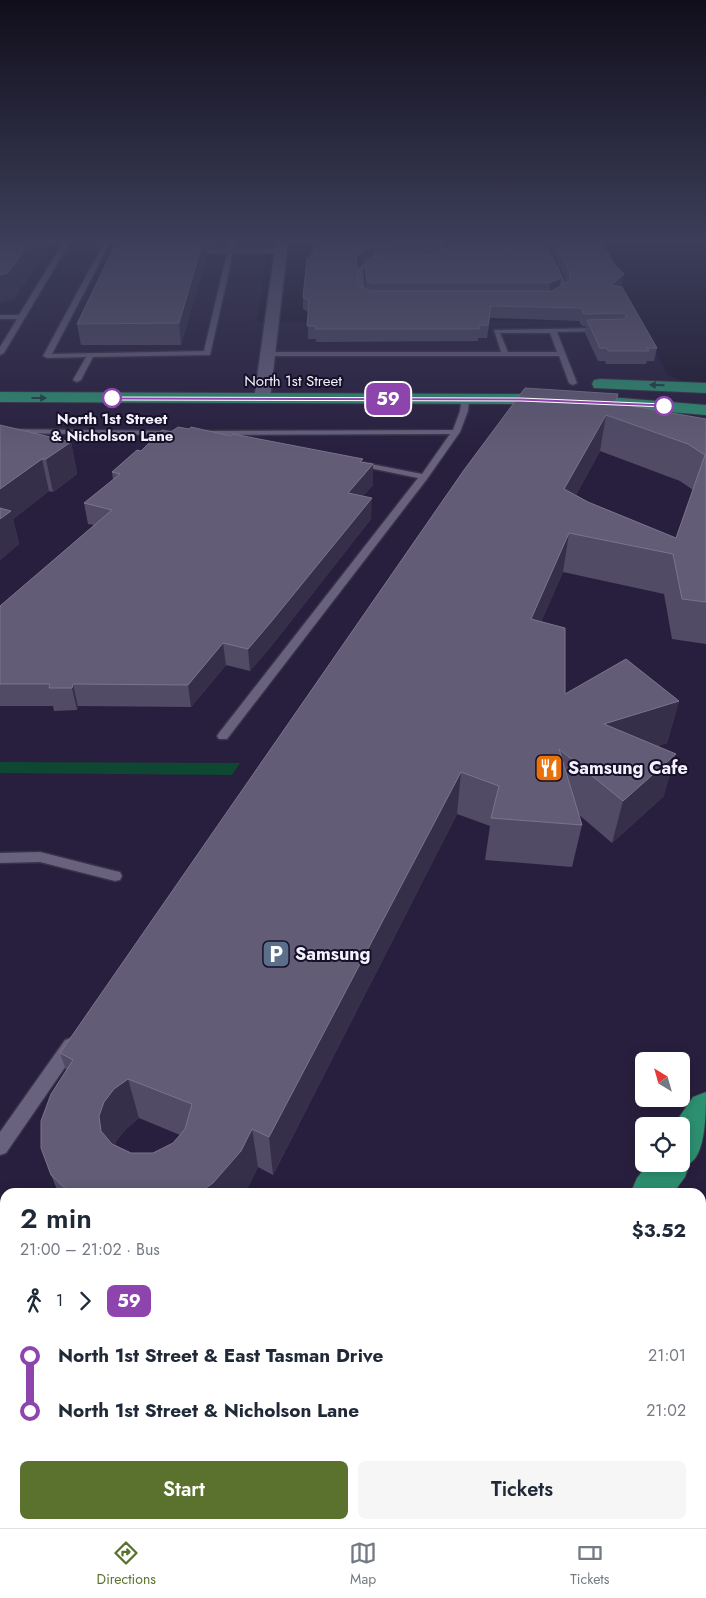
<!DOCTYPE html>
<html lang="en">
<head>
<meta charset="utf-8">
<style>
  :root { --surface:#fff; --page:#f6f6f7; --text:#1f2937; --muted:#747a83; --line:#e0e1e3; --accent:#5b712e }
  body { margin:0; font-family:Jost,sans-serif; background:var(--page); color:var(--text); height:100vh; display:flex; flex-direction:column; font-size:19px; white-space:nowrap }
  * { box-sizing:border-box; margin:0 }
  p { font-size:16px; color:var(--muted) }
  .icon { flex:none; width:28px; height:28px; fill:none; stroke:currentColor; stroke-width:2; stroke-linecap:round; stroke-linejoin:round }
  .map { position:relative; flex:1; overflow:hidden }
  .drawer { position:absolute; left:0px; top:1188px; width:706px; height:341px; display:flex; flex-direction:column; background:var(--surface); border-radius:15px 15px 0 0; box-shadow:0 2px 12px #0003 }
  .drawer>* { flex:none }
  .badge { padding:0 10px; border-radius:8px; font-size:18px; line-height:32px }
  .needle { width:32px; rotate:323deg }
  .controls { position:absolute; left:635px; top:1052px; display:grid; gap:10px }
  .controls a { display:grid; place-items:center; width:55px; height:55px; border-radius:8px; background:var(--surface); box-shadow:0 2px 12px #0003; font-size:25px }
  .map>.badge { position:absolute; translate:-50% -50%; box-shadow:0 0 0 2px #fff }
  .legs { display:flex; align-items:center; gap:8px; height:55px; padding:0 20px; font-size:16px }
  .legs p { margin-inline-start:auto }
  .headline { display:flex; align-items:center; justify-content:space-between; height:85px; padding:0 20px }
  h1 { font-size:28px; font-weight:600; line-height:38px }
  .action { display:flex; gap:10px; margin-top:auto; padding:10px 20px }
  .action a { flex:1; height:58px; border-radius:8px; background:var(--accent); color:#fff; font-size:20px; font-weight:600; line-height:58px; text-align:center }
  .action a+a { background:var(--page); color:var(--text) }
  ul { padding:0 20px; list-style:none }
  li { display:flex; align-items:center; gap:18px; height:55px; font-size:19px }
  li i { display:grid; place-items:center; width:8px; height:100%; margin:0 6px; background:currentColor }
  li i::after { content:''; width:12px; height:12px; margin:-6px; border:4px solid; border-radius:50%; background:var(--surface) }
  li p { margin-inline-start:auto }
  li:first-child i { background:linear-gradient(#0000 50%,currentColor 0) }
  li:last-child i { background:linear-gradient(currentColor 50%,#0000 0) }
  .menu { display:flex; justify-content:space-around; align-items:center; height:70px; border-top:1px solid var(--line); background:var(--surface); font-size:14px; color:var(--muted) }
  .menu a { display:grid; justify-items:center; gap:2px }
  .menu .selected { color:var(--accent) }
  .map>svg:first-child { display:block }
  .built { fill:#281f3e; fill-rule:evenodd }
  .green { fill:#0e4732 }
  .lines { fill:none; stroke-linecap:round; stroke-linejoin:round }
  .service-casing { stroke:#393347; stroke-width:3 }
  .minor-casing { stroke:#393347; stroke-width:3 }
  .primary-casing { stroke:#393347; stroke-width:2 }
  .service { fill:#68627f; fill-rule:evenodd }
  .minor { fill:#68627f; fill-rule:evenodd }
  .primary { fill:#2d9071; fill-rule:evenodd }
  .tram { stroke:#c8c4d4; stroke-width:2 }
  .wall { fill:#514b66; fill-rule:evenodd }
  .shaded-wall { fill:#362f4a }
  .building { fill:#635c76; stroke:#7a748c; fill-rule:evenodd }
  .oneway { fill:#1f4345 }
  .line-1 { fill:#8e44ad; stroke:#fff }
  .stop-1-dot { fill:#fff; stroke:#8e44ad; stroke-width:2.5 }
  .labels { text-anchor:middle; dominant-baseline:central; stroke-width:4; stroke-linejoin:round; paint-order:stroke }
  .far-street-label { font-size:15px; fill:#f4f1ff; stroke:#161027 }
  .far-stop-label { font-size:15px; font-weight:bold; fill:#f4f1ff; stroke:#161027 }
  .poi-label { font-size:18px; font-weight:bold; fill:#f4f1ff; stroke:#161027; text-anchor:start }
</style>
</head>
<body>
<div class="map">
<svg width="706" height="1528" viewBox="0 0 706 1528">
  <rect width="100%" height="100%" fill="#1f1931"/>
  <path class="built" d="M0,241H269L257,322L638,320L668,375L706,390V1528H0ZM644,1061H681V1099H644ZM644,1126H681V1164H644ZM5,1192H701V1524H5Z"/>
  <polygon class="green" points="0,762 240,763 232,775 0,773"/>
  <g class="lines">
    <defs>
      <g id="service">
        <polygon points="0,241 70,242 4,353 0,355 0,347 17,319 0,319 0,315 19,315 62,244 0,244"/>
        <polygon points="105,241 111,241 52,354 204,351 227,253 190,253 188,250 228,249 230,241 236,241 234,249 281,249 284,251 281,253 233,253 210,355 93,357 81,380 77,382 73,380 86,357 47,358 43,356"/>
        <polygon points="439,241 445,241 447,258 436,263 434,260 441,257"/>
        <polygon points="539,241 545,241 567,286 567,292 561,297 556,296 561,291 561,286"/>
        <polygon points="381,260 383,263 369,266 363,270 365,294 372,298 369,300 360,296 357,269 365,263"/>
        <path d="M602,328L604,329V331L557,332L577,383L573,385L569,383L559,356H267L263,354L267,352H501L494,330ZM500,333H550L557,352H508Z"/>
        <polygon points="462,397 469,399 468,411 460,432 427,479 227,739 219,739 217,736 219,733 418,478 355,465 355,461 422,474 450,434 202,435 198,433 199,431 453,430 460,411"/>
        <polygon points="0,429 175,431 179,433 175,435 0,433"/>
        <polygon points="40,852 115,871 120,872 122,876 120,880 115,881 40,862 0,863 0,853"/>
        <polygon points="71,1038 77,1040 79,1045 77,1050 6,1153 0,1155 0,1132 65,1040"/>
        <polygon points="5,1380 5,1400 0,1402 0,1382"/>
      </g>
      <polygon id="minor" points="276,241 288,241 270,399 268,402 256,402 254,399"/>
      <g id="primary">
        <polygon points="600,379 706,383 706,393 594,388 592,384 594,380"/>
        <polygon points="0,392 521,394 609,397 706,405 706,415 609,407 521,404 0,402"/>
        <path d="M706,1092C706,1111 706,1154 690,1163L685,1177L674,1192H631L637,1178L648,1164H681V1126H673L693,1097Z"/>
        <polygon points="706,1421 706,1473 701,1475 701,1423"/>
        <polygon points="331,1524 384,1524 382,1528 329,1528"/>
        <polygon points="622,1524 673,1524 671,1528 620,1528"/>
      </g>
    </defs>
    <use href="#service" class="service-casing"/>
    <use href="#minor" class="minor-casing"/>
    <use href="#primary" class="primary-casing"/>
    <use href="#service" class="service"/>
    <use href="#minor" class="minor"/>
    <use href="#primary" class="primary"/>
    <g class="tram">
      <polyline points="701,1240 706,1232"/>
      <polyline points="701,1300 706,1292"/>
      <polyline points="469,1528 473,1524"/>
      <polyline points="520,1528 524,1524"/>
    </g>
  </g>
  <g class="wall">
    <polygon points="117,241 212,241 212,244 209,247 206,247 207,255 181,345 81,345 77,324"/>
    <path d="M320,241H439V253L448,248L447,241H544L561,278L560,286L567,282L547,241H601L622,286L620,287L657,348L654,361H647L646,364H606L605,361H598L585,333L586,326H582L579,321L490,318L487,338H478V341L316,342V339H308V312L303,309V297L310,258V252L324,244ZM365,263V271L366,289L358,285L357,267Z"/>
    <path d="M616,404L706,419V644L672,639L664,594L563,572L541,622L565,694L679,701L667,743L658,746L664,796L612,843L578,814L582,825L572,867L485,860L490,826L457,814L273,1175L258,1167L247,1189L244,1192H58L51,1175L66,1070L60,1053ZM600,451L680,481L693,490L676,538L588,502L576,495ZM139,1118L180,1135L173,1143L153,1153H131L115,1145L116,1141L126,1129Z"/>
    <polygon points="0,425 71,442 77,474 53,492 49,491 13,519 19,544 0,560"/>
    <polygon points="171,432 231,436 363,459 363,463 373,464 373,485 363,496 371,519 273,644 250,671 226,665 191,707 78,706 77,710 54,711 53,706 0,706 0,606 94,525 88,524 84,503 113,480 112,472 141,451"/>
  </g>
  <g class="shaded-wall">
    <polygon points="31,241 42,241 44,255 14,299 0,303 0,275"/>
    <polygon points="203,241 206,241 207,255 181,345 179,323"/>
    <polygon points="212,241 212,244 209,247 208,242"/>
    <polygon points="373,247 373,259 356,267 356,256"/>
    <polygon points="624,274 622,286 609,297 611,285"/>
    <polygon points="561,278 559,290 549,295 550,283"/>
    <polygon points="606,415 600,451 559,526 564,489"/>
    <polygon points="71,442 77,474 53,492 46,459"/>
    <polygon points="42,459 49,491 13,519 19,544 0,560 0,489"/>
    <polygon points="363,459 363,476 373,464 373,485 348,514 348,493 360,462"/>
    <polygon points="372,498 371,519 273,644 250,671 248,649"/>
    <polygon points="569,533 563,572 525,659 531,619"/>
    <polygon points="223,643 226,665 191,707 188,685"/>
    <polygon points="73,684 78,706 77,710 72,688"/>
    <polygon points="679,701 667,743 595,766 604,724"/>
    <polygon points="676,754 664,796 612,843 623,801"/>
    <polygon points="461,772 457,814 273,1175 269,1137"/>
    <polygon points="128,1079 139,1118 126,1129 116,1141 112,1154 101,1131 99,1116 104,1102 114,1089"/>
    <polygon points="252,1129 258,1167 247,1189 244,1192 200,1192"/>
  </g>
  <g class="building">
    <polygon points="0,241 31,241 8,273 0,275"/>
    <polygon points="117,241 203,241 179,323 77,324"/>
    <polygon points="328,241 439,241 440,244 373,247 356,256 358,285 370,291 552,291 570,280 570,273 554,241 601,241 614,264 624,274 611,285 622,287 657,348 647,348 649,351 608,351 607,348 600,348 587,320 624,319 627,316 622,313 584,314 581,308 491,306 488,325 479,325 479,329 315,329 316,326 307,326 309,301 303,297 307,259 318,253 310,252"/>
    <polygon points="449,241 544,241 561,275 561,278 550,283 372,283 367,281 365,260 383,254 428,255 439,253 449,248"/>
    <path d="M525,388L618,394L615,403L706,419V602L682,599L673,554L569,533L531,619L565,628V694L626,659L679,701L604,724L676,754L623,801L559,749L582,825L491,818L499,786L461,772L269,1137L252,1129L241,1151L213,1183L200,1192H69L51,1175L41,1148V1121L51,1094L73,1060L60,1053L464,470ZM606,415L688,444L705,455L676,538L588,502L564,489ZM128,1079L192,1104L185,1129L173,1143L153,1153H131L112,1144L101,1131L99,1116L104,1102L114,1089Z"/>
    <polygon points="0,425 71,442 46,459 42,459 0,489"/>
    <polygon points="178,427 189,429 191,427 231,436 233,434 363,459 360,462 373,464 348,493 372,498 271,622 248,649 223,643 188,685 73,684 72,688 49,688 50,684 0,684 0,606 112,510 84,503 120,474 112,472 137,450 141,451 162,430 171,432"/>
    <polygon points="0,508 11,511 0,519"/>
  </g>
  <defs><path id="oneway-solid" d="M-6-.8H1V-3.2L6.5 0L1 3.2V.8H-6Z" transform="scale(1.25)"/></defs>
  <g class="oneway">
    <use href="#oneway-solid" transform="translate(657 385) rotate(-178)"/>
    <use href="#oneway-solid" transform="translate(39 398)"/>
  </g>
  <linearGradient id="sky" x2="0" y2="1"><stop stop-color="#110e1b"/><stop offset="0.53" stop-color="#3c3e5a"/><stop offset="1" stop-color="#3c3e5a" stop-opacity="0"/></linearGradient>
  <rect width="706" height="455" fill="url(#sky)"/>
  <polygon class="line-1" points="110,397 521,398 664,404 667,406 664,407 521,401 112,400"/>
  <defs>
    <symbol id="restaurant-square" viewBox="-11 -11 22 22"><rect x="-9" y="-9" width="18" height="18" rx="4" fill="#e8710a" stroke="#161027"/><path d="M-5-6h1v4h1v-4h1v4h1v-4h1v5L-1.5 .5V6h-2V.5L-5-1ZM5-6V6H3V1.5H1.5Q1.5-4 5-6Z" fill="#fff"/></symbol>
    <symbol id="parking-square" viewBox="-11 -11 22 22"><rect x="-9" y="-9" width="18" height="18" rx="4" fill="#5c6f8a" stroke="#161027"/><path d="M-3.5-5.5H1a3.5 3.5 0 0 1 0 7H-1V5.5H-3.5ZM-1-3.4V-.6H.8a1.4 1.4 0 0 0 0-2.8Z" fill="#fff"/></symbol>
  </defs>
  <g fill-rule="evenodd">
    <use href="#restaurant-square" x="533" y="752" width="32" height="32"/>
    <use href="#parking-square" x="260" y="938" width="32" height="32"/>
  </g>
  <g class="stop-1-dot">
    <circle cx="112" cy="398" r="9"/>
    <circle cx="664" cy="406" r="9"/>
  </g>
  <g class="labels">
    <g class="far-street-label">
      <text x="293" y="381">North 1st Street</text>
    </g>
    <g class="far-stop-label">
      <text x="112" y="419">North 1st Street<tspan x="112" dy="17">&amp; Nicholson Lane</tspan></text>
    </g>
    <g class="poi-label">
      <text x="568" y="768">Samsung Cafe</text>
      <text x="295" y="954">Samsung</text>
    </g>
  </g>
</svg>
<div class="controls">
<a><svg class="needle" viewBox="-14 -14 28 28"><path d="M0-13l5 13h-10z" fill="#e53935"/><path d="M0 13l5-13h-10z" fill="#747a83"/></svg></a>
<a><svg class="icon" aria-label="locate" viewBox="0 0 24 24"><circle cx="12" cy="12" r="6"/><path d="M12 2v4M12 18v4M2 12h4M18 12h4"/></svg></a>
</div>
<b class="badge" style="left:388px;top:399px;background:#8e44ad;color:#fff">59</b>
<section class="drawer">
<div class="headline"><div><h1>2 min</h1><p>21:00 – 21:02 · Bus</p></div><b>$3.52</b></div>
<div class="legs"><svg class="icon" aria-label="walk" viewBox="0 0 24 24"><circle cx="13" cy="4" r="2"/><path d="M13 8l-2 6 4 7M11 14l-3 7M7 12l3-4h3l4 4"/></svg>1<svg class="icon" aria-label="forward" viewBox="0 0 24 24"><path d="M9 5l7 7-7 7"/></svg><b class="badge" style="background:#8e44ad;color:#fff">59</b></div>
<ul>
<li><i style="color:#8e44ad"></i><b>North 1st Street &amp; East Tasman Drive</b><p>21:01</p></li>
<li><i style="color:#8e44ad"></i><b>North 1st Street &amp; Nicholson Lane</b><p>21:02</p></li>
</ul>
<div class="action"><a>Start</a><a>Tickets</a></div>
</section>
</div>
<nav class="menu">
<a class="selected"><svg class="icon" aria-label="directions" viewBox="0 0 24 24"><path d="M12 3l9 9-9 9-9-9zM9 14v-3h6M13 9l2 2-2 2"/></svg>Directions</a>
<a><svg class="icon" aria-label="map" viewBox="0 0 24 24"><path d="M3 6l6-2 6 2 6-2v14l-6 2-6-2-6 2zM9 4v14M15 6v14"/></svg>Map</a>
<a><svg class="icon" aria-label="tickets" viewBox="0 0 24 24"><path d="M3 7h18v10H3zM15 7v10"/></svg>Tickets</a>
</nav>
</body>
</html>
